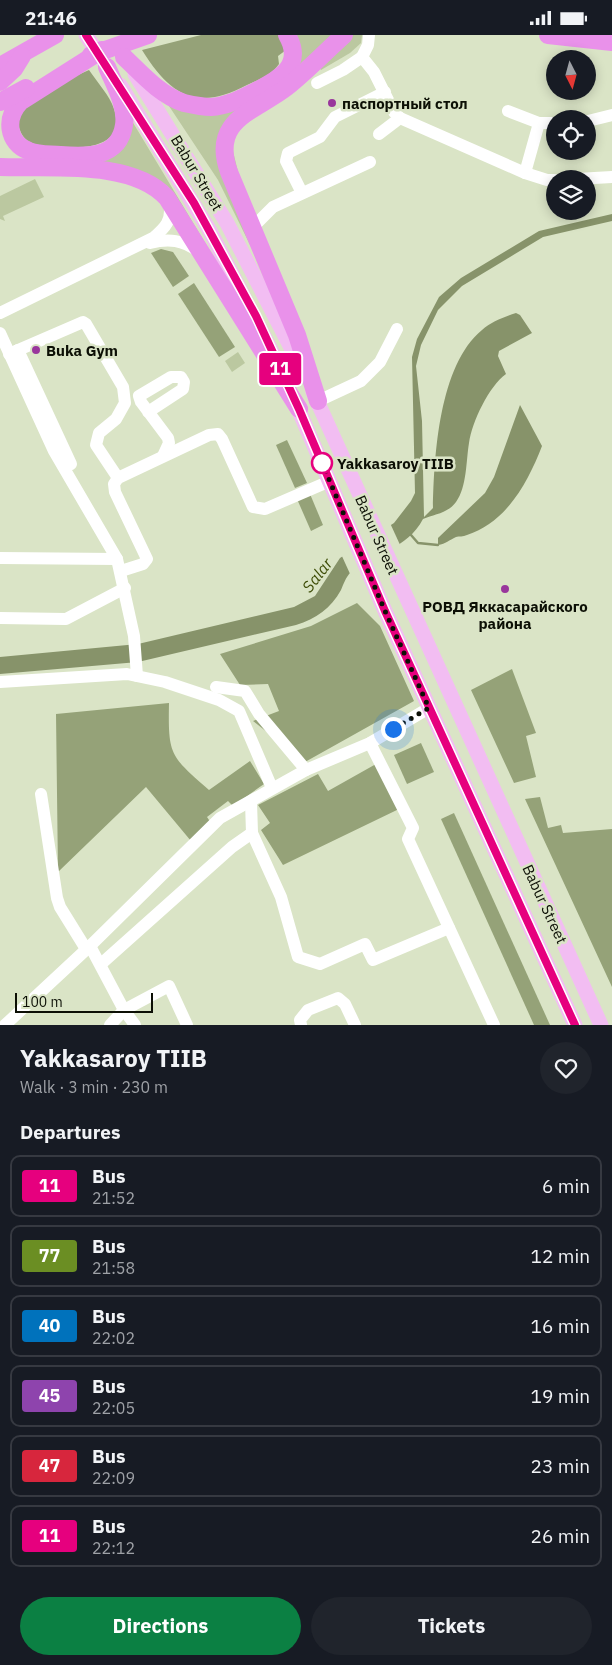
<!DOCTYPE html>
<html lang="en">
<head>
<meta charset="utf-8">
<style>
  :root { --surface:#171b24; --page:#20242c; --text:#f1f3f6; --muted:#9ea1a6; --line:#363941; --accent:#0b8043 }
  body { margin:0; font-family:"IBM Plex Sans",sans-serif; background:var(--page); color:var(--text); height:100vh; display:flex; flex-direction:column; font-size:19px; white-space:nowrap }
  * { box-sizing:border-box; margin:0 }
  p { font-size:16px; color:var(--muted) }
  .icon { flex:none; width:28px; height:28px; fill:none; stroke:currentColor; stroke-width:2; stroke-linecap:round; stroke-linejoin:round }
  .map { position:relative; height:990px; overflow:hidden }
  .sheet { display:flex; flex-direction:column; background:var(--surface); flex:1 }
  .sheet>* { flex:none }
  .badge { padding:0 10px; border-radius:4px; font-size:18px; line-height:32px }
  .needle { width:32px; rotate:174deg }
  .buttons { position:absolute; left:546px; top:15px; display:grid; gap:10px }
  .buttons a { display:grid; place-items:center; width:50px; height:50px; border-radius:50%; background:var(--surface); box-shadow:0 2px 12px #0003; font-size:25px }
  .scale { position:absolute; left:15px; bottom:12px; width:138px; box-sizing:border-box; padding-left:5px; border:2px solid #0c0f05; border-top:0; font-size:14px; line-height:18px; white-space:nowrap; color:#0c0f05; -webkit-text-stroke:4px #dae4c6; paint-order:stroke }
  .you { position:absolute; width:25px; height:25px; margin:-12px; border:4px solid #fff; border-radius:50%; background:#1a73e8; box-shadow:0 0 0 8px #1a73e833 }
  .map>.badge { position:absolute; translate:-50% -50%; box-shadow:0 0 0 2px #fff }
  h2 { padding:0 20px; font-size:19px; line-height:45px }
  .round { display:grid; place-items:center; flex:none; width:52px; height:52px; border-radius:26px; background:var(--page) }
  .overview { display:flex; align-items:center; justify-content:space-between; height:85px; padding:0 20px }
  h1 { font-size:24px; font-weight:700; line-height:38px }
  .action { display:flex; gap:10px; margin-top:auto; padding:10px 20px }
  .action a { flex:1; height:58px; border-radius:30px; background:var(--accent); color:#fff; font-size:20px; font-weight:700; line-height:58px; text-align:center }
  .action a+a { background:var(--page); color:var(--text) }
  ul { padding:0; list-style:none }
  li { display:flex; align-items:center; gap:15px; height:62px; margin:0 10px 8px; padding:0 10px; border:2px solid var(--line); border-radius:10px }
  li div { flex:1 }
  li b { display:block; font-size:19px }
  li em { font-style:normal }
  li .badge { min-width:55px; font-weight:700; text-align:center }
  .status { display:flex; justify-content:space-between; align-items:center; height:35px; padding:0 25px; background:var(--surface); direction:ltr }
  .status svg { height:14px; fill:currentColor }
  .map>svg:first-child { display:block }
  .green { fill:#bbc8a0 }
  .forest { fill:#95a278 }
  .water { fill:#87936a }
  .pier { fill:#dae4c6 }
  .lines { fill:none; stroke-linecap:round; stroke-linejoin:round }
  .stream { stroke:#87936a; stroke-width:2.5 }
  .minor { stroke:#fff; stroke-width:12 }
  .major { stroke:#f2bdf2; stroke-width:15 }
  .highway { stroke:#e991ea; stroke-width:18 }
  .line-casing { stroke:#fff; stroke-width:11 }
  .line { stroke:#e6007e; stroke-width:8 }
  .walk { stroke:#0c0f05; stroke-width:5; stroke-dasharray:0 9 }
  .poi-dot { fill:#99369c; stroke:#dae4c6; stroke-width:2 }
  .stop-dot { fill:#fff; stroke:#e6007e; stroke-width:2.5 }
  .labels { text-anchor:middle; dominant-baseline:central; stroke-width:5; stroke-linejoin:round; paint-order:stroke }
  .poi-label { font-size:15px; font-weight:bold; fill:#0c0f05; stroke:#dae4c6; text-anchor:start }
  .street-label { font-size:15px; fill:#0c0f05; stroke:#dae4c6 }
  .stop-label { font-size:15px; font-weight:bold; fill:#0c0f05; stroke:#dae4c6; text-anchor:start }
  .water-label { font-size:16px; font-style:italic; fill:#3e4d07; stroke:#dae4c6 }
</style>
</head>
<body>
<div class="status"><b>21:46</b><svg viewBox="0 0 49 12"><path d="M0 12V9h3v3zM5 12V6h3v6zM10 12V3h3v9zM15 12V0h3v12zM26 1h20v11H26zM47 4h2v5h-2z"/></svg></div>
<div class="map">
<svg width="612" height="990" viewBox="0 0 612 990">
  <rect width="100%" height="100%" fill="#dae4c6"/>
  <g class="green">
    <polygon points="293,0 334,0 300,34 296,29"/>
    <polygon points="352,0 362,0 361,8 350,18 321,35 319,32"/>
    <polygon points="258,62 226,88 262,234 218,145 167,68"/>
    <polygon points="132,86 216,226 171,160 94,129"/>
    <polygon points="35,144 44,162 3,181 5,186 0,184 0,161"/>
    <polygon points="238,317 245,328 232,337 225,326"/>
  </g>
  <g class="forest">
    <path d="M201,0H279L286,15L278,21L279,29C272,40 258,45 247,50C196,77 170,60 142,15Z"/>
    <path d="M89,35C97,47 110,61 114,74C126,109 90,114 65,112C54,111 38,113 28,106C19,100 18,88 16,79L60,48Z"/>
    <polygon points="161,214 173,217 189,241 173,252 151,218"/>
    <polygon points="194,248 235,312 219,322 178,259"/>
    <polygon points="287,405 307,448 295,453 276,410"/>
    <polygon points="310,459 323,490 311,496 297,464"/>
    <polygon points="357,568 380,591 414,666 305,727 253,686 279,676 268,649 240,650 220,619 311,591"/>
    <polygon points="512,634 536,698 526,701 536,742 514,748 471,655"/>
    <path d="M169,668C168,720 170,721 209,755L250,726L264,749L233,771L228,766L207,782L211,788L191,806L146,752L58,837L56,679Z"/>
    <polygon points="421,708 434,737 407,749 394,720"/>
    <polygon points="376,729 399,774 283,830 261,795 270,788 258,770 318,739 328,756"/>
    <polygon points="540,762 548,793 561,790 563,798 612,794 612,952 525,764"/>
    <polygon points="454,778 550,990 534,990 441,784"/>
  </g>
  <g class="water">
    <path d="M612,179V186L543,202L462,251L438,275L421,310L416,331L422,386L424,482L433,473C434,421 439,330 482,295C491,287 504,282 516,278L520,280L532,298L499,316L498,321L506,339C489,351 472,387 469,408C466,426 467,452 456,467C447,479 434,479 423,484C407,515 374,517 350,538C346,542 343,550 341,555C331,573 316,584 296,590L138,627L0,639V622L138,609L294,572L315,561L340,523L394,488L411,466L415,458L412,322L417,304L439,262L461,243L539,196Z"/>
    <path d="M520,370L542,411C528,447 507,487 467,500C463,502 459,501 456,502C449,505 446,509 438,510V503L485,458L494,442Z"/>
  </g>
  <polygon class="pier" points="390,488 401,512 351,541 341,519"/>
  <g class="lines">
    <polyline class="stream" points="411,500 418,508 438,510"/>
    <g class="minor">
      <polyline points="369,0 368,10 362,22 374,37 394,77 400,83 525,138 539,88"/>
      <polyline points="317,48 343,35 362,22"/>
      <polyline points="508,76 539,88 555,88"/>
      <polyline points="588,86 612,80"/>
      <polyline points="379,99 400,83"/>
      <polyline points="525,138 547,145 555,145"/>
      <polyline points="577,144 612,142"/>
      <polyline points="302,158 286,126 288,118 320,102 335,82 385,57"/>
      <polyline points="252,191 256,189 273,172 370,127"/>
      <path d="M150,208C169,203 183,205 199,217"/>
      <path d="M0,278L153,203C165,193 173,185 169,168"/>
      <polyline points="0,298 54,416 117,524 134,601 137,641"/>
      <polyline points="18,315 71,429"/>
      <polyline points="9,319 83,287 86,289 123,352 125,368 116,384 99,398 96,410 118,443"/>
      <polyline points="318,366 361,346 380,327 397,294"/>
      <polyline points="148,377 183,354 184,347 181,342 171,342 139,361 141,367 168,403 169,408 163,421"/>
      <polyline points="0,523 117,524"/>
      <polyline points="121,536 143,529 147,524 115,457 114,449 118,443 209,400 218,399 222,404 253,472 265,474 330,446"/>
      <polyline points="0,583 66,584 125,553"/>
      <polyline points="0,647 127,639 165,647 219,665 239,676 272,753"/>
      <polyline points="216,652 245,656 259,679 306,735 370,708 429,673"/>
      <polyline points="370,708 413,793 408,804 494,990"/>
      <polyline points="41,759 57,863 60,872 86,914"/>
      <polyline points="251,767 252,798 281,862 298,922 320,929 365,909 373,925 449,893"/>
      <polyline points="90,911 124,975 135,990"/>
      <polyline points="101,929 232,812 252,798"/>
      <polyline points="5,990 90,911 220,783 306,735"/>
      <polyline points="110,990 124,975 169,951 187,990"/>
      <polyline points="301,990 300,985 308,975 338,963 345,969 355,990"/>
    </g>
    <g class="major">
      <polyline points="86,0 104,27"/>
      <polyline points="135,39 227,188 302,334"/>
      <polyline points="120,50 210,196 277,327"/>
      <polyline points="313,357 601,990"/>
      <polyline points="294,364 385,576 575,990"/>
    </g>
    <g class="highway">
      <polyline points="548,0 612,7"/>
      <path d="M102,15L20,67C5,83 7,108 29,116C39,120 50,119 60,120C85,122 119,124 124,90C127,71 114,49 107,32"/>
      <polyline points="91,20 148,0"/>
      <path d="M124,22C142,39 160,60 184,68C193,70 202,72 211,72C227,71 240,64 254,57C278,45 305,31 287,0"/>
      <polyline points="0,31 55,0"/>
      <polyline points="0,47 14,34 22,21"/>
      <polyline points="0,67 26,53"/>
      <path d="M0,132C49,134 132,124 167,163L299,374"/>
      <path d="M318,366L297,300L229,137C210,84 255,77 287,52C307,36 325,17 344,0"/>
    </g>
  </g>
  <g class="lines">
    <defs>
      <polyline id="line" points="86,0 194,168 256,281 299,374 385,576 575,990"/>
    </defs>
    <use href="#line" class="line-casing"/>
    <use href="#line" class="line"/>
    <polyline class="walk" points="322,428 385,576 429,673 393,694"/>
  </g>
  <g class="poi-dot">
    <circle cx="332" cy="68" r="5"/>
    <circle cx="36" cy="315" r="5"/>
    <circle cx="505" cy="554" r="5"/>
  </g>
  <circle class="stop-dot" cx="322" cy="428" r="10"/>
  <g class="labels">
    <g class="poi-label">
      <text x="342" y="68">паспортный стол</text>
      <text x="46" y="315">Buka Gym</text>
      <text x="505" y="571" text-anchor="middle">РОВД Яккасарайского<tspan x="505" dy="17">района</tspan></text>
    </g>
    <g class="street-label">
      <text transform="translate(197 138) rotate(59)">Babur Street</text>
      <text transform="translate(377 500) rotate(66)">Babur Street</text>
      <text transform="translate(545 869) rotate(65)">Babur Street</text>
    </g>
    <g class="stop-label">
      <text x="337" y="428">Yakkasaroy TIIB</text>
    </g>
    <g class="water-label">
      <text transform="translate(317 540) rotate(-52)">Salar</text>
    </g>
  </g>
</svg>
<div class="buttons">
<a><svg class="needle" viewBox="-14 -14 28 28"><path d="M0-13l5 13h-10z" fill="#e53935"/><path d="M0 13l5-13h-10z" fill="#9ea1a6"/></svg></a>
<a><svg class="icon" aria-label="locate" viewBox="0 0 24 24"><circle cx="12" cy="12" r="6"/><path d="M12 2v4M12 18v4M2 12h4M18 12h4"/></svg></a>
<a><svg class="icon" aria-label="layers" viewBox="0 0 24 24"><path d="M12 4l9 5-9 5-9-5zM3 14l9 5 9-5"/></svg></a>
</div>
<div class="scale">100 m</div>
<div class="you" style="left:393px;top:694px"></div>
<b class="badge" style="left:280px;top:334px;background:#e6007e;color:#fff">11</b>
</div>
<section class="sheet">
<div class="overview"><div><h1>Yakkasaroy TIIB</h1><p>Walk · 3 min · 230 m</p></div><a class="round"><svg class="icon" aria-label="heart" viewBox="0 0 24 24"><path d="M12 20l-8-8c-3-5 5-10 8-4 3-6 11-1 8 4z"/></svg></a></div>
<h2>Departures</h2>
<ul>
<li><span class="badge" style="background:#e6007e;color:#fff">11</span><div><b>Bus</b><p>21:52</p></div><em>6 min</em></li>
<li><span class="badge" style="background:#6b8e23;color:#fff">77</span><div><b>Bus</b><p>21:58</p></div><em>12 min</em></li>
<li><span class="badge" style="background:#0072bc;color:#fff">40</span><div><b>Bus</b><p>22:02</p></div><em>16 min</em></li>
<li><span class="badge" style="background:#8e44ad;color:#fff">45</span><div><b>Bus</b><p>22:05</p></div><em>19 min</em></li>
<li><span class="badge" style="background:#d7263d;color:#fff">47</span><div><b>Bus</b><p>22:09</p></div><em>23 min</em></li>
<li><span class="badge" style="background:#e6007e;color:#fff">11</span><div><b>Bus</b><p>22:12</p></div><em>26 min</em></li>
</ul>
<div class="action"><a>Directions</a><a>Tickets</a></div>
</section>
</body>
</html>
